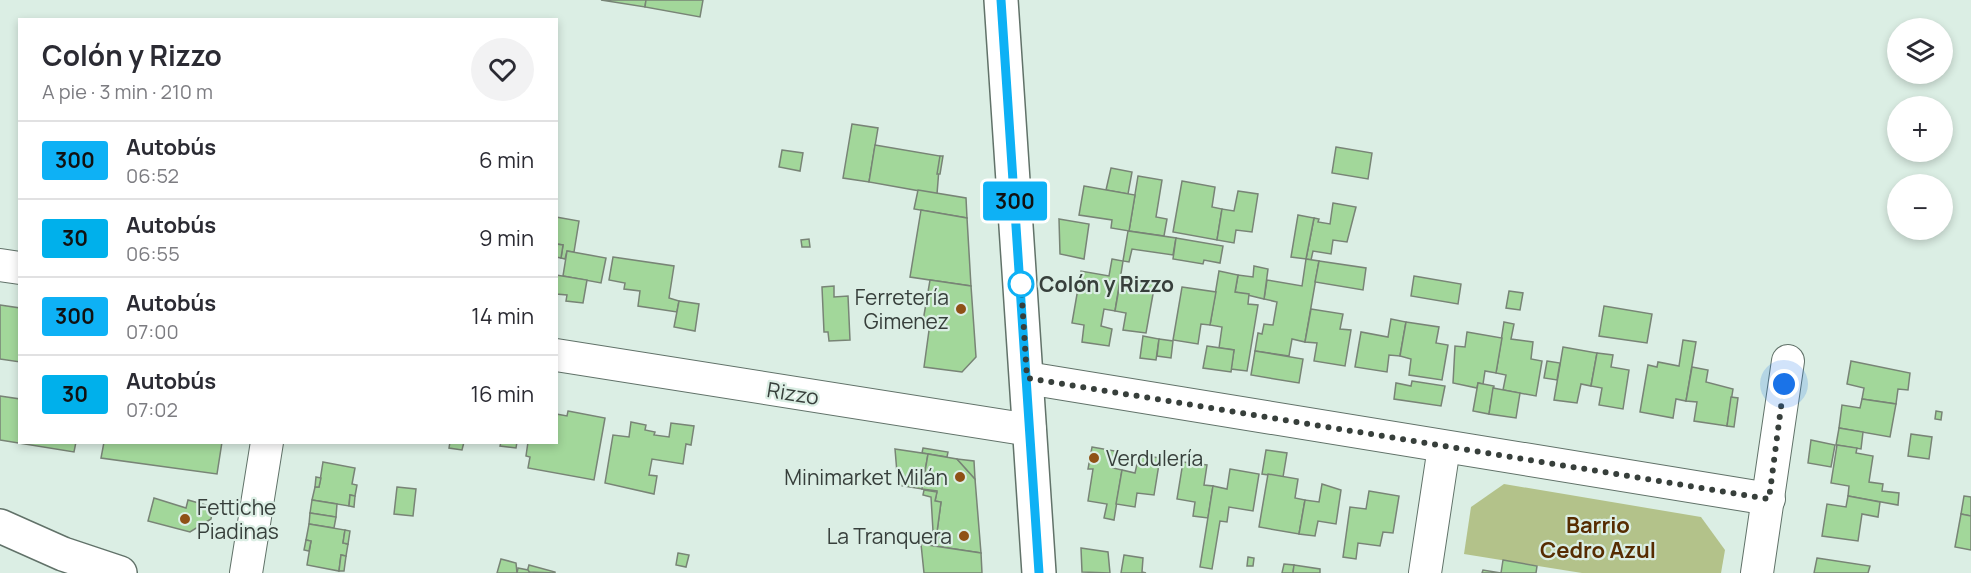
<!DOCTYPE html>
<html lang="es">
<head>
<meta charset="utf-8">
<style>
  :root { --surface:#fff; --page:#f2f2f3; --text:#2b2b33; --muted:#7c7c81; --line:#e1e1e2 }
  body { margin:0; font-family:Manrope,sans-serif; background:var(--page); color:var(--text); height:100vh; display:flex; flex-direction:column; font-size:22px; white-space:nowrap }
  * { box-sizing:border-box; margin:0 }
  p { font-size:20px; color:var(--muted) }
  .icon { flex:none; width:33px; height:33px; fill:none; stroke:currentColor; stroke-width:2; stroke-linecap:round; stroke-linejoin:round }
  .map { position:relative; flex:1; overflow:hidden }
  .sheet { position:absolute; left:18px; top:18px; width:540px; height:426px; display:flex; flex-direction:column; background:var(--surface); border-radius:0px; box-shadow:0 3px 9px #0003 }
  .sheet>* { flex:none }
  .badge { padding:0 12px; border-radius:4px; font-size:21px; line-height:39px }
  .controls { position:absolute; left:1887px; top:18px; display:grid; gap:12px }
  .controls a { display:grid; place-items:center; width:66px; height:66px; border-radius:50%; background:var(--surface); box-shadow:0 3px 9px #0003; font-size:30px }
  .you { position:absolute; width:30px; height:30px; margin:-15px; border:4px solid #fff; border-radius:50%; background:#1a73e8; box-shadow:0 0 0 9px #1a73e833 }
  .map>.badge { position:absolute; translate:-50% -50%; box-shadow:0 0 0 3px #fff }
  .round { display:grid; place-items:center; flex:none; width:63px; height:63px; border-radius:32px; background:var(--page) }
  .headline { display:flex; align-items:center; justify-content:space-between; height:102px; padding:0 24px }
  h1 { font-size:28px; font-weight:700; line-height:45px }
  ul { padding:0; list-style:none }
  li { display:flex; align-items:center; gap:18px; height:78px; padding:0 24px; border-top:2px solid var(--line) }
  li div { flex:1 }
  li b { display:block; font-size:22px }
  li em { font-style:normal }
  li .badge { min-width:66px; font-weight:700; text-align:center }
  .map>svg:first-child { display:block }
  .green { fill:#b3c28a }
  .building { fill:#a2d79a; stroke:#788476; stroke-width:1.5 }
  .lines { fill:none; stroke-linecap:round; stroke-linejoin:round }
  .street-casing { stroke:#617269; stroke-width:34 }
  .secondary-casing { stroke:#617269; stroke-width:36 }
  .street { stroke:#fff; stroke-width:32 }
  .secondary { stroke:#fff; stroke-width:33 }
  .line-casing { stroke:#fff; stroke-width:14 }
  .line { stroke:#0eb1f5; stroke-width:9 }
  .walk { stroke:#373f3b; stroke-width:6; stroke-dasharray:0 10.8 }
  .stop-dot { fill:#fff; stroke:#0eb1f5; stroke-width:3 }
  .poi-dot { fill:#8f5116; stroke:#dbeee4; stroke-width:2 }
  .labels { text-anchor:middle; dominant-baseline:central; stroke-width:4.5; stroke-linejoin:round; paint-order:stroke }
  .stop-label { font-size:21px; font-weight:bold; fill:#373f3b; stroke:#dbeee4; text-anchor:start }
  .poi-label { font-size:21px; fill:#373f3b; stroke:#dbeee4; text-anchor:end }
  .street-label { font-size:21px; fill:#373f3b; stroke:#dbeee4 }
  .neighbourhood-label { font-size:22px; font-weight:bold; fill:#562c01; stroke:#dbeee4 }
</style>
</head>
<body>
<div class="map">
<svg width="1971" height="573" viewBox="0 0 1971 573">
  <rect width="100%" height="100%" fill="#dbeee4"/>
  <polygon class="green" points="1504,484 1701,517 1725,550 1721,573 1582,573 1464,554 1471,507"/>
  <g class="building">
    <polygon points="601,0 646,0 645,7"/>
    <polygon points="646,0 703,0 700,17 645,7"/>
    <polygon points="852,124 878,128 869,182 843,178"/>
    <polygon points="875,145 940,156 937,194 869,182"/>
    <polygon points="1336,147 1372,153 1368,179 1332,173"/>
    <polygon points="782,150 803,153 800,171 779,167"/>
    <polygon points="940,156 943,156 940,174 937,174"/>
    <polygon points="1111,168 1132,172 1128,194 1106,190"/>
    <polygon points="1138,176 1162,180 1156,217 1167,219 1164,236 1129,231"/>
    <polygon points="1182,181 1215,187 1212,207 1222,209 1217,240 1173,232"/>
    <polygon points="1084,186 1135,195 1129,231 1111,228 1112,220 1079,215"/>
    <polygon points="918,190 966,198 967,218 914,209"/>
    <polygon points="1238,191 1258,194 1252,232 1236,230 1234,243 1217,240 1222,209 1234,211"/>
    <polygon points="1333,203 1356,207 1347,242 1333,240 1331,254 1313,251 1311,260 1306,259 1314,218 1319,219 1318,222 1330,224"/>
    <polygon points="921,210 967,218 971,286 910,277"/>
    <polygon points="1298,215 1314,218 1306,259 1291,257"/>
    <polygon points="556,217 579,221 574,252 567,251 565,259 561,258 563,245 556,244"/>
    <polygon points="1059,219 1089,224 1084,259 1060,254"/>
    <polygon points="1128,231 1176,238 1173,255 1132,249 1129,262 1123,261"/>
    <polygon points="1176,238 1223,246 1220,263 1204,260 1203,264 1173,259"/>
    <polygon points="809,239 810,247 802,247 801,240"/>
    <polygon points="556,244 563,245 561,258 556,257"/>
    <polygon points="567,251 606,258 601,283 563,276"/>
    <polygon points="613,257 674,266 669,298 679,301 677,312 638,306 640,291 624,289 625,283 609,280"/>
    <polygon points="1112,259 1123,261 1115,311 1104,309 1101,326 1112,329 1109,346 1082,342 1084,325 1072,323 1081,271 1109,276"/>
    <polygon points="1306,259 1319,261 1305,342 1292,339 1289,356 1255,351 1258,333 1262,334 1264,324 1273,325 1277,302 1264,299 1267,280 1302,286"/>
    <polygon points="1319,261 1366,268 1363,290 1315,282"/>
    <polygon points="1254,266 1268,269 1264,299 1235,292 1238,275 1253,277"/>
    <polygon points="1219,271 1238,275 1235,292 1249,294 1248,304 1258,305 1247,371 1231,369 1234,350 1219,348 1222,327 1210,325"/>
    <polygon points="556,275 587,280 583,303 566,301 567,295 556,294"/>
    <polygon points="1414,276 1461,284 1458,304 1411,296"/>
    <polygon points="1121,277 1155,283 1146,333 1123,330 1126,313 1115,311"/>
    <polygon points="930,280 971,286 976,357 962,372 924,367 930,323 923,321"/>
    <polygon points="834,286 834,297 848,296 850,340 829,341 828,332 824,332 822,287"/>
    <polygon points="1182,287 1216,292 1210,325 1201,324 1198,344 1173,340"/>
    <polygon points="1509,291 1523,293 1520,310 1506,308"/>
    <polygon points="679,301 699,304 695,331 674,327"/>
    <polygon points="0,305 20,308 20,362 0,359"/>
    <polygon points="1604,306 1652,314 1647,343 1599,336"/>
    <polygon points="1311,309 1343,314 1340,329 1351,330 1345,366 1314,361 1317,343 1305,342"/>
    <polygon points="1391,319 1406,322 1400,356 1389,355 1387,372 1355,367 1361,332 1388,337"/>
    <polygon points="1406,322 1439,327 1436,343 1448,345 1442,380 1409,375 1411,359 1400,356"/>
    <polygon points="1504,322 1514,324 1511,339 1533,342 1531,359 1542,361 1536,396 1503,390 1506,375 1496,373"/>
    <polygon points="1467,332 1502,338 1496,373 1485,371 1483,384 1478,383 1477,388 1453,383 1455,346 1465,347"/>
    <polygon points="1143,336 1159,339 1156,360 1140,358"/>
    <polygon points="1159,339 1173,341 1171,358 1157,356"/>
    <polygon points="1683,340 1696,342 1686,401 1676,399 1673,418 1640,412 1648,365 1657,367 1658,362 1679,366"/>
    <polygon points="1207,346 1234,350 1231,372 1203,368"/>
    <polygon points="1563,347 1597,353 1591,386 1581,384 1577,403 1554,400"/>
    <polygon points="1255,351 1303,359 1299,383 1251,375"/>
    <polygon points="1597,353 1613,355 1611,367 1629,370 1623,409 1599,405 1602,388 1591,386"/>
    <polygon points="1547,361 1560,363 1557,380 1544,378"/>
    <polygon points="1851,361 1910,373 1908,390 1898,389 1896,404 1862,399 1864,388 1847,384"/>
    <polygon points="1692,367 1708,370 1706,382 1733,389 1727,426 1694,421 1697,402 1686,401"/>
    <polygon points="1412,381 1445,386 1441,406 1394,399 1396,383 1411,386"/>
    <polygon points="1478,383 1494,386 1489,414 1473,411"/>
    <polygon points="1493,388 1520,393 1516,418 1489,414"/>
    <polygon points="0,396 20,399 20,442 76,442 74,452 0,440"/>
    <polygon points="1731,397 1738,398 1734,427 1727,426"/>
    <polygon points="1862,399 1896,404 1890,437 1839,428 1842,405 1860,408"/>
    <polygon points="568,411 605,418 594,480 528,468 530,457 526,456 528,442 556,442 556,414 567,416"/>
    <polygon points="1936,411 1942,412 1941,420 1935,419"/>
    <polygon points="631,422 646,425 645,430 655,432 654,435 669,437 671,423 694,426 691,445 686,444 683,464 652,459 649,475 657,476 654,494 605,483 613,435 629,437"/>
    <polygon points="1839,428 1863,432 1861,449 1836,445"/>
    <polygon points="1911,434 1932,437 1929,459 1908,456"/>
    <polygon points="1811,440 1835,445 1831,467 1808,463"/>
    <polygon points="104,442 222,442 217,474 101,458"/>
    <polygon points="450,442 464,442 462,450 449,448"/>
    <polygon points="501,442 517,442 516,448 500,446"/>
    <polygon points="1837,445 1857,448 1856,453 1873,456 1869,482 1883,484 1882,491 1899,493 1898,505 1848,496 1849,486 1831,483"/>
    <polygon points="1092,447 1115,451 1113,468 1122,470 1114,520 1104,518 1107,504 1088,501 1093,469 1088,469"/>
    <polygon points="923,448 948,452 947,457 922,453"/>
    <polygon points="895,449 928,454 922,489 898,485"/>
    <polygon points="1266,450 1287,453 1283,477 1262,474"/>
    <polygon points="928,454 957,459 975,479 981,553 935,546 941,502 935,501 937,491 922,489"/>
    <polygon points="1139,455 1160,458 1154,495 1137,493 1135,507 1116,504 1122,470 1135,473"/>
    <polygon points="957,459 974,461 975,479"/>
    <polygon points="323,462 355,468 352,484 357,485 355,496 350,495 349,506 312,500 315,487 319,487"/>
    <polygon points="1183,462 1207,465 1204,485 1213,486 1208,518 1193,516 1195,502 1177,499"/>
    <polygon points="1230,469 1259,474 1253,511 1229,507 1227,522 1220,521 1212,569 1200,567 1213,486 1227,489"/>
    <polygon points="1268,474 1298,479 1295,498 1305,500 1299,534 1259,527"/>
    <polygon points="316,477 321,478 319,487 315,487"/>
    <polygon points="1322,484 1341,490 1336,524 1318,521 1315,536 1299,534 1305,500 1319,502"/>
    <polygon points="397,487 416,489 413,516 394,514"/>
    <polygon points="924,490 937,492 935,501 941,502 937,532 933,531 931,497 923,495"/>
    <polygon points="1369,491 1399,496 1393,533 1383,532 1380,546 1358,543 1356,559 1343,557 1350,507 1366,509"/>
    <polygon points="350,495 355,496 354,507 349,506"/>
    <polygon points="1848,496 1880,502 1878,517 1862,514 1858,541 1822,536 1827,504 1846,507"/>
    <polygon points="1964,496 1971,497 1971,516 1961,514"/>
    <polygon points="154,498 186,508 188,500 213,507 211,519 190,532 148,521"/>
    <polygon points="312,500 337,504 336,517 310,513"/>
    <polygon points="310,513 336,517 334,528 309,524"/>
    <polygon points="1961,514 1971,516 1971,550 1955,547"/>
    <polygon points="309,524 345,530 343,543 348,544 346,556 341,555 339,571 307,565 311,541 306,540"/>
    <polygon points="345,530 350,531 348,544 343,543"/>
    <polygon points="306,540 311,541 309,551 304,550"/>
    <polygon points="921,544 981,553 982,573 924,573"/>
    <polygon points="1081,548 1108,552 1110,573 1082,572"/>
    <polygon points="678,553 689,555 686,567 676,565"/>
    <polygon points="341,555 346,556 344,571 339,571"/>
    <polygon points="1124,555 1143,558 1142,572 1146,573 1121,573"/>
    <polygon points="1248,557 1254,558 1253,566 1247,566"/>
    <polygon points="1817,558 1870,566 1868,573 1814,573"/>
    <polygon points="501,559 516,563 517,573 497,573"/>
    <polygon points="1503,560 1537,566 1536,573 1482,573 1483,570 1501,573"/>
    <polygon points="1284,564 1294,565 1293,573 1282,573"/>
    <polygon points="529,565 555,572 555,573 527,572"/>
    <polygon points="1294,565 1320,569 1320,573 1293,573"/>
    <polygon points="518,568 528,570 530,573 517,573"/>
  </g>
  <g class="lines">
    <defs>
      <g id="street">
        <polyline points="0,265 20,268"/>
        <polyline points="556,355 1030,430"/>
        <polyline points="1027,378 1769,499"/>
        <polyline points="246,573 267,442"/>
        <polyline points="1425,573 1444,447"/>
        <polyline points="1757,573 1788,361"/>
      </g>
      <g id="secondary">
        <polyline points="1001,0 1039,573"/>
        <polyline points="0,526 63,554 120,573"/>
      </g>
    </defs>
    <use href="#street" class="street-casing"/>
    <use href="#secondary" class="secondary-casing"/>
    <use href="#street" class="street"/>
    <use href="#secondary" class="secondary"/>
  </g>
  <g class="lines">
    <defs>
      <polyline id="line" points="1001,0 1039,573"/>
    </defs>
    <use href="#line" class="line-casing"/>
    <use href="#line" class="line"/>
    <polyline class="walk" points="1021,284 1027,378 1769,499 1784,384"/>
  </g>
  <circle class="stop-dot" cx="1021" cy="284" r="12"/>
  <g class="poi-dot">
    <circle cx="961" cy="309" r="6"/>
    <circle cx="1094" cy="458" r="6"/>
    <circle cx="960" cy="477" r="6"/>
    <circle cx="185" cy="519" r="6"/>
    <circle cx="964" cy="536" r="6"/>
  </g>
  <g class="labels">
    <g class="stop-label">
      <text x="1039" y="284">Colón y Rizzo</text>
    </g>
    <g class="poi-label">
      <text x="949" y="297">Ferretería<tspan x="949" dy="24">Gimenez</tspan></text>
      <text x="1106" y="458" text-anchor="start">Verdulería</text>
      <text x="948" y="477">Minimarket Milán</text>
      <text x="197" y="507" text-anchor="start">Fettiche<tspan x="197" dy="24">Piadinas</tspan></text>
      <text x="952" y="536">La Tranquera</text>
    </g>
    <g class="street-label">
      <text transform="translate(793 393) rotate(9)">Rizzo</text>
    </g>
    <g class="neighbourhood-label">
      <text x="1598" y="525">Barrio<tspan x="1598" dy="25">Cedro Azul</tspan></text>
    </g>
  </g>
</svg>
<div class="controls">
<a><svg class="icon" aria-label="layers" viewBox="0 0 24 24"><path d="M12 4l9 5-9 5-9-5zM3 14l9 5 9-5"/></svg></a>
<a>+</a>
<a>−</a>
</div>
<div class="you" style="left:1784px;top:384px"></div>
<b class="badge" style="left:1015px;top:201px;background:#0eb1f5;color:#111">300</b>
<section class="sheet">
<div class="headline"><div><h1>Colón y Rizzo</h1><p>A pie · 3 min · 210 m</p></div><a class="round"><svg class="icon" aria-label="heart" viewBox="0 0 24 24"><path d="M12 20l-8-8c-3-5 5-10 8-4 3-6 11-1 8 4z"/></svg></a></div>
<ul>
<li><span class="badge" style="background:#0eb1f5;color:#111">300</span><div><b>Autobús</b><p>06:52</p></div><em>6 min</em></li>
<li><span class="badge" style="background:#00b0eb;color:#111">30</span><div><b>Autobús</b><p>06:55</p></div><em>9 min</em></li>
<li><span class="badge" style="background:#0eb1f5;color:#111">300</span><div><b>Autobús</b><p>07:00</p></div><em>14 min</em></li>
<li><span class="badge" style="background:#00b0eb;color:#111">30</span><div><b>Autobús</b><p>07:02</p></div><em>16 min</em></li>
</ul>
</section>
</div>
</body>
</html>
